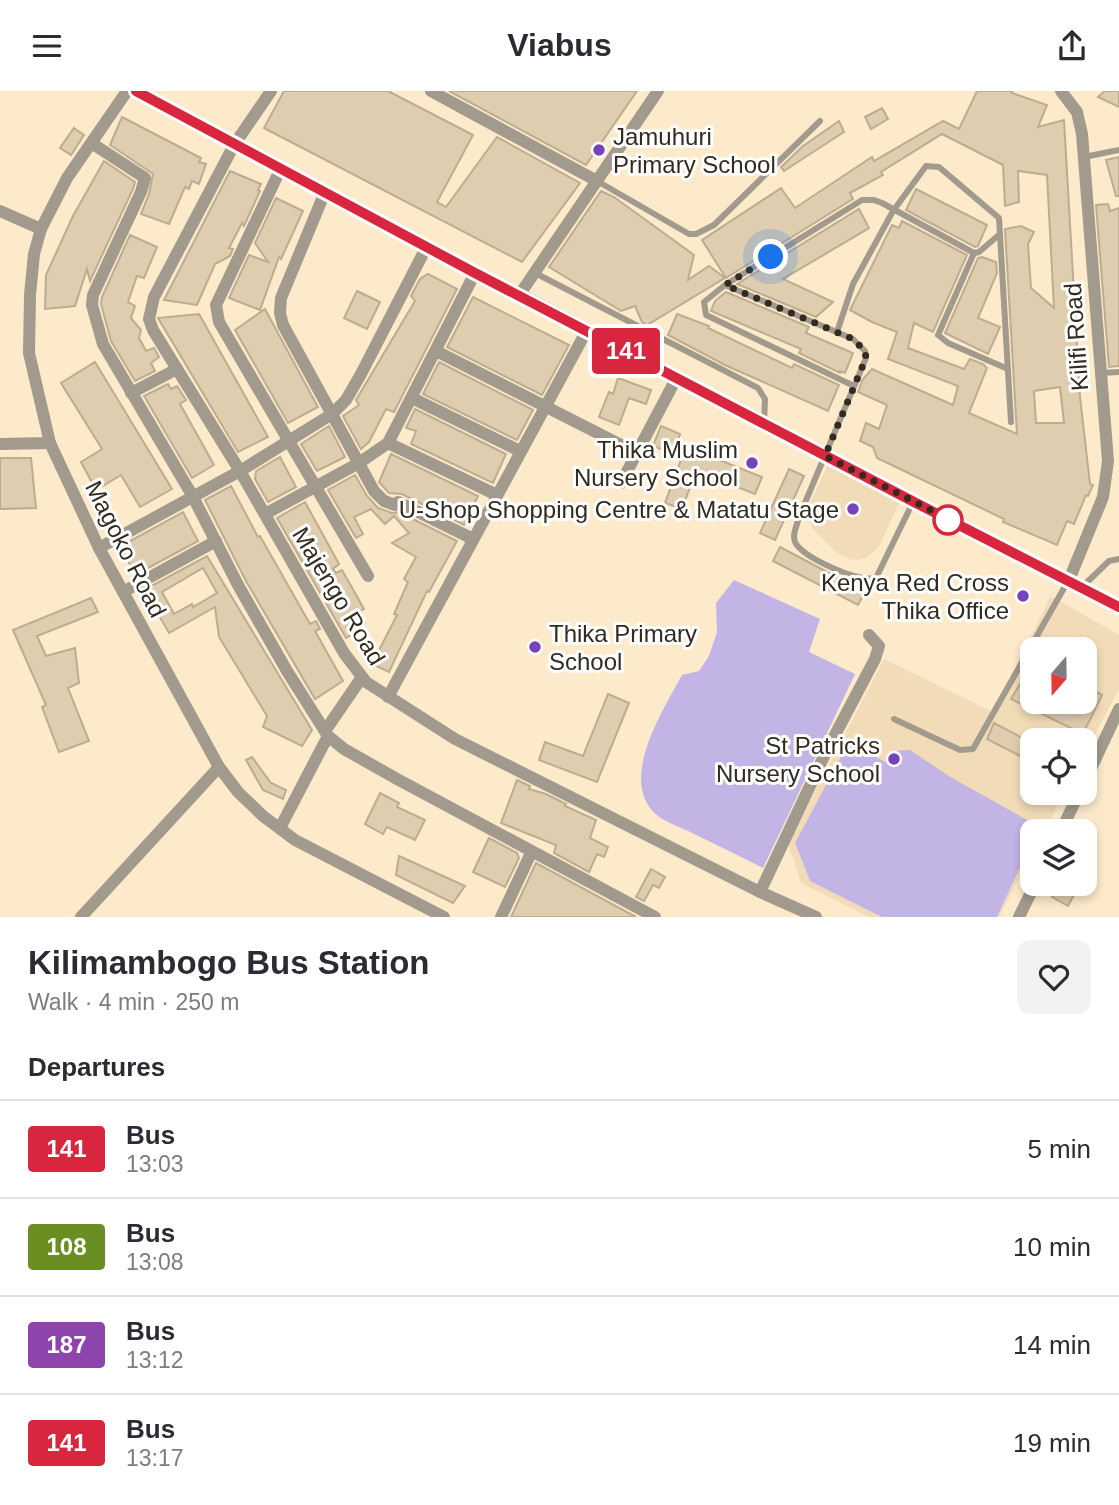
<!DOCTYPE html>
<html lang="en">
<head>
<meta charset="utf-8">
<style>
  :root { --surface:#fff; --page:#f2f2f3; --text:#2b2b33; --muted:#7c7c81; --line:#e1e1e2 }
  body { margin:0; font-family:Helvetica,sans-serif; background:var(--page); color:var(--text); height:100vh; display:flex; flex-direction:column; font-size:26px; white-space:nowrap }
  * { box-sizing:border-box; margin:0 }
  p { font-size:23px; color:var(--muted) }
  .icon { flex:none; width:38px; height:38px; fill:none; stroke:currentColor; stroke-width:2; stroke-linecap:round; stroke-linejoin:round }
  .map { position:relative; height:826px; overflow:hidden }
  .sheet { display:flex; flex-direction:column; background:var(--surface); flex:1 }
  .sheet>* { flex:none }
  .badge { padding:0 14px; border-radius:5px; font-size:24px; line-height:46px }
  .needle { width:46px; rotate:200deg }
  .tools { position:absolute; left:1020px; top:546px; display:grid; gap:14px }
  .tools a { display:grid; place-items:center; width:77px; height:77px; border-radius:14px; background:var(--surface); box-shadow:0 4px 10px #0003; font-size:35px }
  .you { position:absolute; width:35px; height:35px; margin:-18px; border:5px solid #fff; border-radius:50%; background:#1a73e8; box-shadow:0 0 0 10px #1a73e833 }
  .map>.badge { position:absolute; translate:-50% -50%; box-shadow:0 0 0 4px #fff }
  h2 { padding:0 28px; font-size:26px; line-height:63px }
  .round { display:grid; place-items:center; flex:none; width:74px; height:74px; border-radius:14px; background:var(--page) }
  .overview { display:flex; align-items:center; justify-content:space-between; height:119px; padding:0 28px }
  h1 { font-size:33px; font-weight:600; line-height:52px }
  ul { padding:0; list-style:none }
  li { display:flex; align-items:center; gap:21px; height:98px; padding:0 28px; border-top:2px solid var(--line) }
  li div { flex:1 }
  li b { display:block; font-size:26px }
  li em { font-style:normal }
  li .badge { min-width:77px; font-weight:700; text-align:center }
  header { display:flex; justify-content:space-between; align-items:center; height:91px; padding:0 28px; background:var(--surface); font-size:32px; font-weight:600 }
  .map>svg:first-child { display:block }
  .built { fill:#f2dcb8; fill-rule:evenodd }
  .green { fill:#c2b4e5 }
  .building { fill:#dfcdaf; stroke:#bdac8f; stroke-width:2; fill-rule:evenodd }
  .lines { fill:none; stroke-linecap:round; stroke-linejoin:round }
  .lane { stroke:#a29a8d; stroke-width:6 }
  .street { stroke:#a29a8d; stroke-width:12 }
  .line-casing { stroke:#fff; stroke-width:16 }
  .line { stroke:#d7263d; stroke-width:10 }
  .walk { stroke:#322b1f; stroke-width:7; stroke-dasharray:0 12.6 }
  .poi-dot { fill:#7544bc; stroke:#fff; stroke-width:2.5 }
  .stop-dot { fill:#fff; stroke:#d7263d; stroke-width:3.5 }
  .labels { text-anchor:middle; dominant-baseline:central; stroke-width:6; stroke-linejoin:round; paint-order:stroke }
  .poi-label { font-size:24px; fill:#322b1f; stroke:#fff; text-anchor:end }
  .street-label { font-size:24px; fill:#322b1f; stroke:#fff }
</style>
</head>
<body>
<header><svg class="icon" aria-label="menu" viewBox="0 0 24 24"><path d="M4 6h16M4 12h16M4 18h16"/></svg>Viabus<svg class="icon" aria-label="share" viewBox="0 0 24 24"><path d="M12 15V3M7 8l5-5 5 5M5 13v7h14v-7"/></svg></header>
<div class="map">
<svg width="1119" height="826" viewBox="0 0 1119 826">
  <rect width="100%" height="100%" fill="#fceacb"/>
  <g class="built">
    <polygon points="828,374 899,412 879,456 866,467 857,469 849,468 838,463 812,437 809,423 810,412"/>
    <path d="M1051,505L1119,544V598L1085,662V649H1032V702H1064L1044,740H1032V762L999,826H869L801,792L788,752L884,568L993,621ZM1032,558H1085V611H1032Z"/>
  </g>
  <g class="green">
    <path d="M734,489L820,528L809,561L855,583L763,777C738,764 712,752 686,739C677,735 666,731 658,725C616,692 663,619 682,584L699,580L709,565L717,541L716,512Z"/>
    <polygon points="849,651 885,671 894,660 910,659 952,687 1040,736 1037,740 1032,740 1032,751 997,826 882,826 810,790 795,752"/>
  </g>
  <g class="building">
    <polygon points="284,0 388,0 473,44 437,111 446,116 497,46 580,92 522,171 264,37"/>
    <polygon points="449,0 637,0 586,74"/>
    <path d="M977,0H1012V2L1047,14L1038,36L1064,29L1080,306L1090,393L1093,394L1088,405L1086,404L1074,433L1067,430L1057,454L1003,431L1004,428L877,367L873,356L860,350L866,332L879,338L887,314L858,301L863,288L872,278L953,314L958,295L888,268L897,241L872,231L850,219L892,134L899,137L902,130L967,164L933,241L914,232L908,257L964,278L970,268L983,273L987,277L969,322L1017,343L1005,138L1021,135L1034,141L1028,153L1031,197L1054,217L1047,84L1018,80L1019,111L1005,115L1003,74L942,43L881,81L883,84L850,102L853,108L726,187L702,149L781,97L795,117L872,66L874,70L943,30L959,38ZM1060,296L1064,332H1036L1034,300Z"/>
    <polygon points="1105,0 1119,0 1119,16 1098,6"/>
    <polygon points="882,17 888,28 871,38 865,26"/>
    <polygon points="122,26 201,67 199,71 206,73 199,93 192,90 189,98 185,96 169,133 141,123 149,103 153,83 110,54"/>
    <polygon points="839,30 844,41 784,80 781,76 803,55"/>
    <polygon points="74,37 84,44 71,64 60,57"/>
    <polygon points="1119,66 1119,105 1116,105 1106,69"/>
    <polygon points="104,70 135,91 133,98 90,190 87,178 75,215 45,218 46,184 73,125"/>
    <polygon points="230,80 261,93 258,99 260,100 244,135 242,132 229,157 233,158 230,165 215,173 197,214 164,209"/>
    <polygon points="916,98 987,134 978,155 975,156 906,119"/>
    <polygon points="601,100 614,106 694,164 688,189 709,175 725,187 647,234 642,231 635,215 621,220 549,176"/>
    <polygon points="276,107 303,120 281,168 279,166 260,219 229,207 249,164 268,171 255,152"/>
    <polygon points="1108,113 1110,120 1119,117 1119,275 1109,276 1096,114"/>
    <polygon points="859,118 869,137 783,188 833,211 816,226 737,193"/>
    <polygon points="130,144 157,156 144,187 137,185 128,211 135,215 131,227 141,239 139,247 146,260 154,257 159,266 151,272 155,280 135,290 111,250 101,213 102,206"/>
    <polygon points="982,166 996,171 997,182 978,227 1000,236 988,263 945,242 978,167"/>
    <polygon points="428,183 457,198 394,321 386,318 369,351 361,358 343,325 359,314 356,309 415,210 411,205 420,188"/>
    <polygon points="357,200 380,211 367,238 344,227"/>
    <polygon points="726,201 809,236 806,242 853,262 845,282 840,280 840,282 799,262 801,258 711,220 715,210"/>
    <polygon points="473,206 569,254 542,304 447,256"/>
    <polygon points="265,218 318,316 288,332 235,239"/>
    <polygon points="199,223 268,346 238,361 158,227"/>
    <polygon points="677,223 709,235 708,237 792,277 794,273 839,294 828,320 725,274 668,244"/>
    <polygon points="95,271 172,398 140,416 121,384 96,399 81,371 102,358 61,292"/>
    <polygon points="439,271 533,319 517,349 423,303"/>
    <polygon points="618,287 651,299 646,313 629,307 619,334 599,326 609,301 613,303"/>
    <polygon points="168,293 171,298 177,295 186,309 180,313 214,374 192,387 144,305"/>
    <polygon points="415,318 506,363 493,392 411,353 416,340 406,337"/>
    <polygon points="329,335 345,366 317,380 301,353"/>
    <polygon points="661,335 680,343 677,352 762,386 755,403 696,380 682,418 665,412 682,366 653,355"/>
    <polygon points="391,363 478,405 464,434 402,403 389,402 379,391"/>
    <polygon points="280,366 296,396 268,411 255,388 256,380"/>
    <polygon points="0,367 31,367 36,417 0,418"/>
    <polygon points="789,378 804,385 775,449 760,442"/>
    <polygon points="355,384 367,405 378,417 392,422 399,421 457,450 429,501 427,500 389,581 372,573 397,524 394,523 408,491 404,488 416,466 392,452 409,442 394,425 385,433 371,418 354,426 363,443 356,447 328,399"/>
    <polygon points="231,395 258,446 260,445 310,533 316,530 320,538 315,540 343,590 315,608 246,490 205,409"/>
    <polygon points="305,411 339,473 333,478 336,482 342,479 364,518 359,521 365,532 361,534 363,538 346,547 277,427"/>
    <polygon points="183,421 198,450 135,484 121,455"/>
    <polygon points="780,456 865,501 858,514 773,470"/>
    <path d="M207,465L312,639L302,655L263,636L267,625L219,546L215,516L169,542L144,499ZM203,477L217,502L193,516L192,513L174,523L162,501Z"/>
    <polygon points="91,507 98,521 37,545 46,565 75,557 79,592 68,597 89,650 59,661 42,616 46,614 13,539"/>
    <polygon points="1032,573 1032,611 1085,611 1085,595 1102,604 1083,643 1011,608"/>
    <polygon points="608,603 629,612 597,691 539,669 545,651 583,665"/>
    <polygon points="994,632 1032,652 1032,671 987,648"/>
    <polygon points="252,666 271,692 286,699 283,708 263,699 246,669"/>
    <polygon points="517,689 530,695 529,698 546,703 566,713 565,715 596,729 590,747 608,756 604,766 597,763 589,781 554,762 556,754 501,732"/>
    <polygon points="380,702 399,712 397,716 425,729 415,749 387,736 383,743 365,733"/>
    <polygon points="489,747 517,762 519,767 505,796 473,781"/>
    <polygon points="399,765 465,795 453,812 396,784"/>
    <polygon points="536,772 636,826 511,826"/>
    <polygon points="651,778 665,786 659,797 653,794 644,810 636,806"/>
    <polygon points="1060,793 1075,802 1068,815 1052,806"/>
  </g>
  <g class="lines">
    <g class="lane">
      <polyline points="1084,66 1119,59"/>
      <polyline points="597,90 689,143 696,143 714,134 820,30"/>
      <polyline points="974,162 938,244 948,252 1008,278"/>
      <polyline points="535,182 758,297 765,308 764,332"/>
      <polyline points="725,194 704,211 706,224 854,295"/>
      <polyline points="837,241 853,193 893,120 926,75 939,76 999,127 1011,331"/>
      <polyline points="1101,282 1119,281"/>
      <path d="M913,411L876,487C857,491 807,468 796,453C791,445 797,435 799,426L866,267L865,260L853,248L725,194L862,109H874L882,112L974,162L979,161L1000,143"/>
      <polyline points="1082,496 1109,470 1119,468"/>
      <polyline points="894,628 960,659 973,658 1068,490"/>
    </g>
    <g class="street">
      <polyline points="127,0 67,87 41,138 34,163 30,204 29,262 50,352 99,457 219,676 238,701 263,725 295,749 444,826"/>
      <polyline points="136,0 475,182 520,203 913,411 1119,516"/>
      <polyline points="271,0 234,54 154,206 149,228 153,239 240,380 344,562 366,591 455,648 760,801 816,826"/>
      <polyline points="431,0 597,90"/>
      <polyline points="1061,0 1077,21 1082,43 1108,370 1103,406 1069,489"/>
      <polyline points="93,53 145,87 141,101 93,204 92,214 103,253 192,404 238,494 287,580 328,645 344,658 397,688 655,826"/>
      <polyline points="281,77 216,214 219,231 368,485"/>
      <polyline points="325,101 281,207 280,222 283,234 374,400 384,410 395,414 398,411 473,448"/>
      <polyline points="0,120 41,138"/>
      <polyline points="520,203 658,0"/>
      <polyline points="436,260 637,362"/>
      <polyline points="131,302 177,278"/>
      <polyline points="412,307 520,360"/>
      <polyline points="388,352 497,404"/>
      <polyline points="0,353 50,352"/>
      <polyline points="621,392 677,286"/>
      <polyline points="265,423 359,372 388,352 475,182"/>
      <polyline points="99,457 240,380 332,323 346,309 361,283 427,155"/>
      <polyline points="123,501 216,450"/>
      <polyline points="388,606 587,239"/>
      <polyline points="325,640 362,586"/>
      <polyline points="1085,690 1119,618"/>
      <polyline points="280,737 328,645"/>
      <polyline points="1061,740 1079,702"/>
      <polyline points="760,801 826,661 875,568 879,555 869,544"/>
      <polyline points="81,826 219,676"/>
      <polyline points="501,826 531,762"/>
      <polyline points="1019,826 1035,793"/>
    </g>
  </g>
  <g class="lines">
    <defs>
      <polyline id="line" points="136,0 475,182 914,411 1119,516"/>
    </defs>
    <use href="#line" class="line-casing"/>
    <use href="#line" class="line"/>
    <polyline class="walk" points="771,166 725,194 853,248 865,260 866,267 825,365 958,433 948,429"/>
  </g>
  <g class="poi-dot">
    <circle cx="599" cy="59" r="7"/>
    <circle cx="752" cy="372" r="7"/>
    <circle cx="853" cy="418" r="7"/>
    <circle cx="1023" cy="505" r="7"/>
    <circle cx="535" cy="556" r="7"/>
    <circle cx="894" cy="668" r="7"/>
  </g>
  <circle class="stop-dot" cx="948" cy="429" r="14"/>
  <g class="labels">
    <g class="poi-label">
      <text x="613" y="45" text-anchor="start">Jamuhuri<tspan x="613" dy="28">Primary School</tspan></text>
      <text x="738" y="358">Thika Muslim<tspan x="738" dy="28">Nursery School</tspan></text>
      <text x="839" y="418">U-Shop Shopping Centre &amp; Matatu Stage</text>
      <text x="1009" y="491">Kenya Red Cross<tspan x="1009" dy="28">Thika Office</tspan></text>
      <text x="549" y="542" text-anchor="start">Thika Primary<tspan x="549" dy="28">School</tspan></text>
      <text x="880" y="654">St Patricks<tspan x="880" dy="28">Nursery School</tspan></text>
    </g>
    <g class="street-label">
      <text transform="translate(1076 246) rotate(-94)">Kilifi Road</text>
      <text transform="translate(126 458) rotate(63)">Magoko Road</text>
      <text transform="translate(339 505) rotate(59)">Majengo Road</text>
    </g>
  </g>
</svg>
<div class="tools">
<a><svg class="needle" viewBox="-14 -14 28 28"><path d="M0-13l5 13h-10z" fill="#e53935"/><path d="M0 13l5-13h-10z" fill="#7c7c81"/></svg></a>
<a><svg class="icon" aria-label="locate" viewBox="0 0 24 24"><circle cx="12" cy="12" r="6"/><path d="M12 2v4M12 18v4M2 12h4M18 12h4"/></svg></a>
<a><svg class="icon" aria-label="layers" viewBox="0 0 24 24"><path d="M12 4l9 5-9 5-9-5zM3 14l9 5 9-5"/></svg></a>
</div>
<div class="you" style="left:771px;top:166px"></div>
<b class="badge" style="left:626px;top:260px;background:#d7263d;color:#fff">141</b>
</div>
<section class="sheet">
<div class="overview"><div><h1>Kilimambogo Bus Station</h1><p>Walk · 4 min · 250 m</p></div><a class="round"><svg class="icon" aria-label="heart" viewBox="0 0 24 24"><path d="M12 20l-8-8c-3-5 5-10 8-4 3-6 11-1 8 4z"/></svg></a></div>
<h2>Departures</h2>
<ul>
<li><span class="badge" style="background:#d7263d;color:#fff">141</span><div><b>Bus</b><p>13:03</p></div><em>5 min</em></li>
<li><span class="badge" style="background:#6b8e23;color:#fff">108</span><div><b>Bus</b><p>13:08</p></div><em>10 min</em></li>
<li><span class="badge" style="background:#8e44ad;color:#fff">187</span><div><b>Bus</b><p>13:12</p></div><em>14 min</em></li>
<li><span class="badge" style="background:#d7263d;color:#fff">141</span><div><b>Bus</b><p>13:17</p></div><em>19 min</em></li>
</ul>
</section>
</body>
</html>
